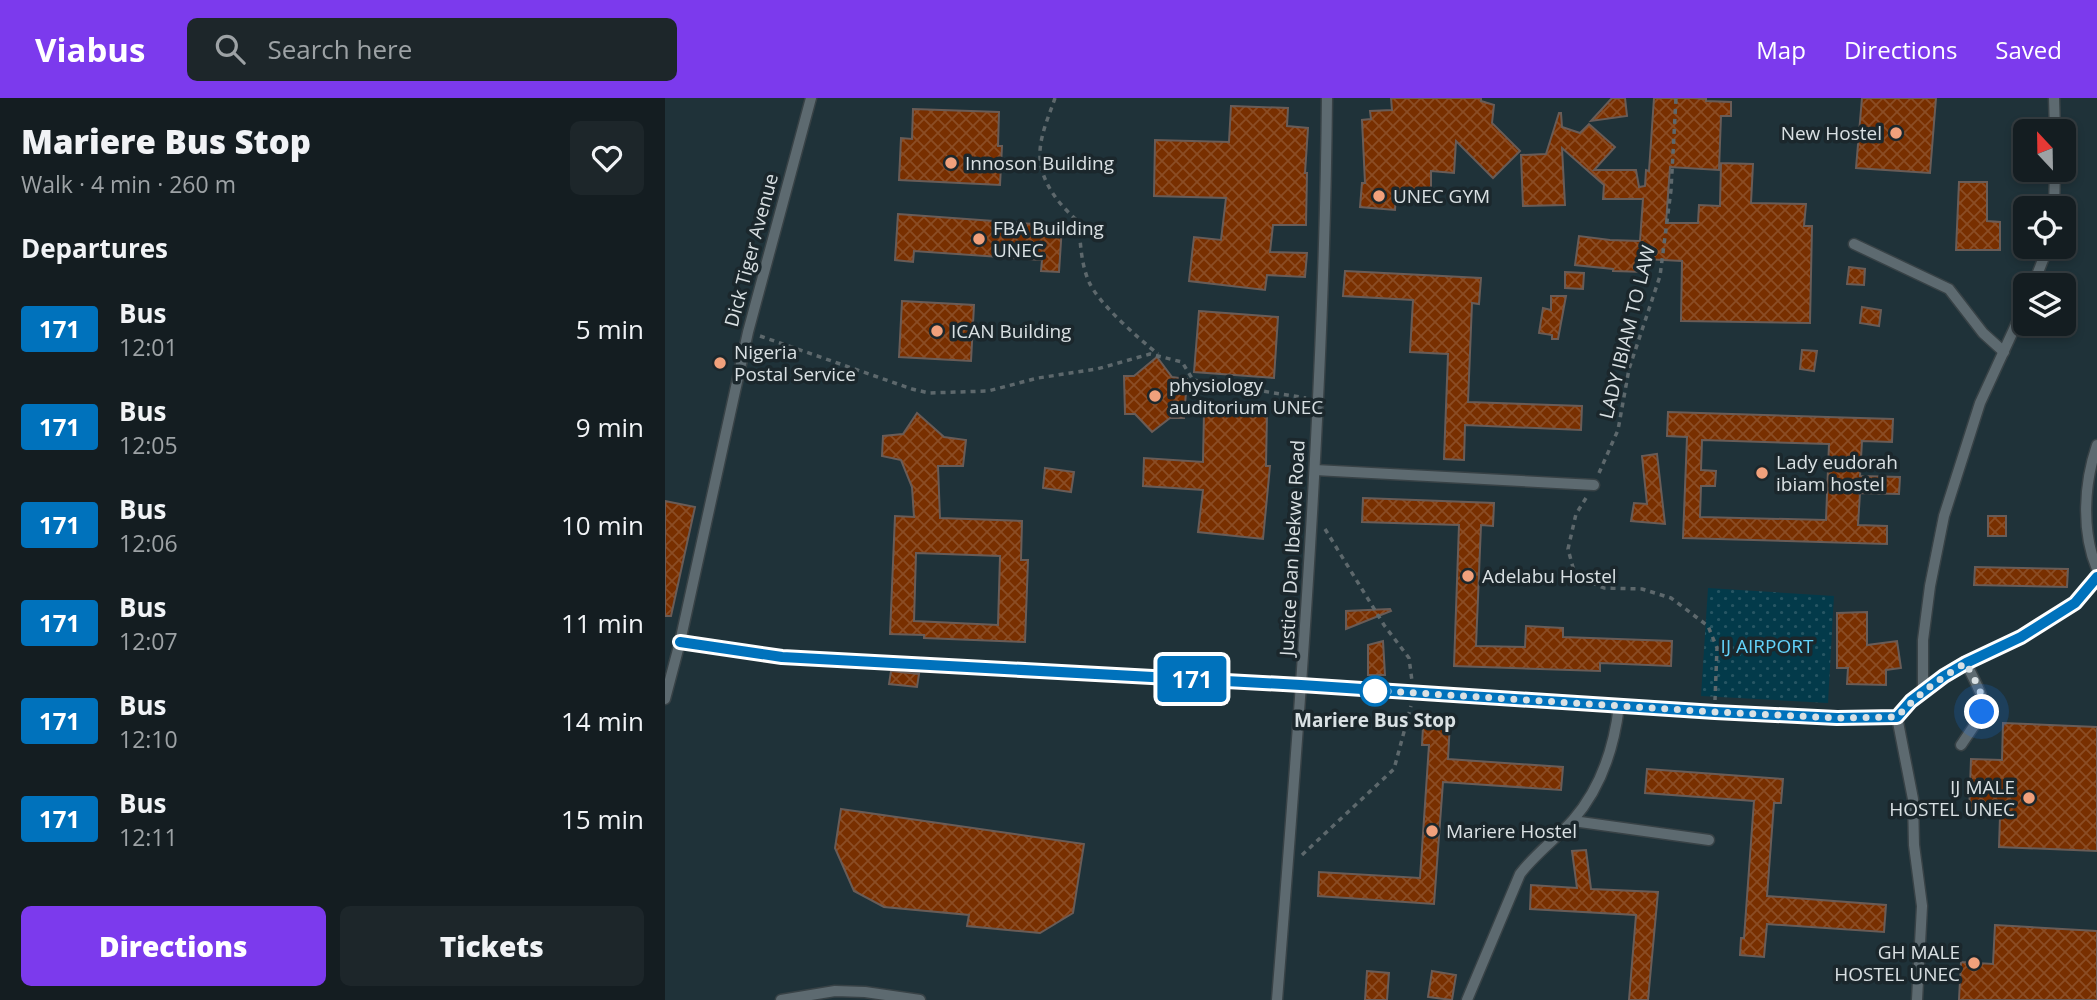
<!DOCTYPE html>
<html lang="en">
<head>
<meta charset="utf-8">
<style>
  :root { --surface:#141d21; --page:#1d262a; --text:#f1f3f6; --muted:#9da2a5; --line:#333b3f; --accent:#7c3aed }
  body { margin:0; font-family:"Open Sans",sans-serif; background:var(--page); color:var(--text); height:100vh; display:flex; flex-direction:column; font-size:26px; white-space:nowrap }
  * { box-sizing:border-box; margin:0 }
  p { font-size:23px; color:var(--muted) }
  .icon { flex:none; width:38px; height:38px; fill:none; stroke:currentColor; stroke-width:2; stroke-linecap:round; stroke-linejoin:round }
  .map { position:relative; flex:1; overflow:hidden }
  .drawer { display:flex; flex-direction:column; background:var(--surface); width:665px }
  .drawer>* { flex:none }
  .badge { padding:0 14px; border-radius:5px; font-size:24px; line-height:46px }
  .needle { width:46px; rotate:338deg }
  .fabs { position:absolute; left:1348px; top:21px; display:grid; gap:14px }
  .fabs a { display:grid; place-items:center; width:63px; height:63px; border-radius:10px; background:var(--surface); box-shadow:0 4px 10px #0003,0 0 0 2px var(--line); font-size:35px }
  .you { position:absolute; width:35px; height:35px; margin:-18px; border:5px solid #fff; border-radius:50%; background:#1a73e8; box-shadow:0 0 0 10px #1a73e833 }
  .map>.badge { position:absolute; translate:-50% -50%; box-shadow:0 0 0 4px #fff }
  h2 { padding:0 21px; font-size:26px; line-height:63px }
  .round { display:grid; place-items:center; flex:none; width:74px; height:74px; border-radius:10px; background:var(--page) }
  .headline { display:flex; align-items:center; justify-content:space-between; height:119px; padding:0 21px }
  h1 { font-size:33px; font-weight:800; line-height:52px }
  .cta { display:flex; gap:14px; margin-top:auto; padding:14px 21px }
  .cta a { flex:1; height:80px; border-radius:10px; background:var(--accent); color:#fff; font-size:28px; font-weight:800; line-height:80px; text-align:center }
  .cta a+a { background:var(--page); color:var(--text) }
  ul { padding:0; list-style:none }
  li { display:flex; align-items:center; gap:21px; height:98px; padding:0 21px }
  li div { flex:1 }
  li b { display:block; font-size:26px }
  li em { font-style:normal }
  li .badge { min-width:77px; font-weight:700; text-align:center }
  header { display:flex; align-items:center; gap:42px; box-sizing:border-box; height:98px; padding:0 35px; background:var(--accent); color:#fff }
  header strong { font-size:33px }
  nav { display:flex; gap:38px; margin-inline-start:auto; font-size:24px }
  .search { width:490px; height:63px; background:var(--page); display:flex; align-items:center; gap:18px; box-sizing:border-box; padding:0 24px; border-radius:10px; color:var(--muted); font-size:26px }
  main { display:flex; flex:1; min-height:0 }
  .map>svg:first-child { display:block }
  .built { fill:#1f3239; fill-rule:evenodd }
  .park { fill:url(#park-dots) }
  .building { fill:url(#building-cross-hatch); stroke:#695c57; stroke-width:2; fill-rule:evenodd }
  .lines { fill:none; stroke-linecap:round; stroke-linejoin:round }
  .service-casing { stroke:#384246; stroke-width:13 }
  .path { stroke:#5d686c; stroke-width:3.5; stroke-dasharray:5 5; stroke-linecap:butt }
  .service { stroke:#5d6a70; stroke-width:10 }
  .line-casing { stroke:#fff; stroke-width:16 }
  .line { stroke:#0072bc; stroke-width:10 }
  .walk { stroke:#d9e0e3; stroke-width:7; stroke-dasharray:0 12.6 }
  .poi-dot { fill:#f1a17c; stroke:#1b272c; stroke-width:2.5 }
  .stop-dot { fill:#fff; stroke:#0072bc; stroke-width:3.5 }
  .labels { text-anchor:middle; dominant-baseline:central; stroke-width:7; stroke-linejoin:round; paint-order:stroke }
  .poi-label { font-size:19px; fill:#d9e0e3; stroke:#1b272c; text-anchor:start }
  .street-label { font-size:19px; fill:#d9e0e3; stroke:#1b272c }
  .park-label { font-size:19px; fill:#63d3fb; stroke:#1b272c }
  .stop-label { font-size:19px; font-weight:bold; fill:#d9e0e3; stroke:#1b272c }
</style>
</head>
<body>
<header>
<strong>Viabus</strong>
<div class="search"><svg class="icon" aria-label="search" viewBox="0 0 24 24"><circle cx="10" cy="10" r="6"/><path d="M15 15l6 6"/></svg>Search here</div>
<nav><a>Map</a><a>Directions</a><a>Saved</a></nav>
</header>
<main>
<section class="drawer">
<div class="headline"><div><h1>Mariere Bus Stop</h1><p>Walk · 4 min · 260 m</p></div><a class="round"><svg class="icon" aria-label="heart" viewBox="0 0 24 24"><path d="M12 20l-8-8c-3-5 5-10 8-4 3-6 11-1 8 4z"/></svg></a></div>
<h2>Departures</h2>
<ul>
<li><span class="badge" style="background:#0072bc;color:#fff">171</span><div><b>Bus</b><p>12:01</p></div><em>5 min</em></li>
<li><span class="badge" style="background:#0072bc;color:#fff">171</span><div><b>Bus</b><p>12:05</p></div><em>9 min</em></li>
<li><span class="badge" style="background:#0072bc;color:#fff">171</span><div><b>Bus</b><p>12:06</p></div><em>10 min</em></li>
<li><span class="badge" style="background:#0072bc;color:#fff">171</span><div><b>Bus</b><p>12:07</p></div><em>11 min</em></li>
<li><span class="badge" style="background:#0072bc;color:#fff">171</span><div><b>Bus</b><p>12:10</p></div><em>14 min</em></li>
<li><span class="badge" style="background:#0072bc;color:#fff">171</span><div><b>Bus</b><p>12:11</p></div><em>15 min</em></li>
</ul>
<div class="cta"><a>Directions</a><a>Tickets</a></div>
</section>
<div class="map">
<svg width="1432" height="902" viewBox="0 0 1432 902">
  <defs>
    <pattern id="park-dots" width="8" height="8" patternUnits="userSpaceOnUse" patternTransform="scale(1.75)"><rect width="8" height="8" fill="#033a4a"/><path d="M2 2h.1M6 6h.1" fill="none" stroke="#275664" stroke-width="1.8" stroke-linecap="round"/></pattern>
    <pattern id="building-cross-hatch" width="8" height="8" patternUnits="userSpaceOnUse" patternTransform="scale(1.75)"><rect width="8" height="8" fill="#782f00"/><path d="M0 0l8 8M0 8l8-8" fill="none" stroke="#8b4d25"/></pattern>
  </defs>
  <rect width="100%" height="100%" fill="#1b272c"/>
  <path class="built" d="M0,0H1432V902H0ZM1360,33H1398V72H1360ZM1360,110H1398V149H1360ZM1360,187H1398V226H1360Z"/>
  <polygon class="park" points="1043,490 1169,498 1163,605 1036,598"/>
  <g class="building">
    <polygon points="726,0 816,0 816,3 829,7 827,25 855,53 828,80 791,43 789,75 766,73 766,98 731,98 730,112 695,109 697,85 700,85 697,22 706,21 705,13 727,12"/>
    <polygon points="947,0 960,0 962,18 926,23"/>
    <polygon points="989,0 1028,0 1041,1 1041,3 1066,4 1066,18 1056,18 1054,72 1005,69 1001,125 1033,125 1034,107 1055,108 1056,65 1088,66 1086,105 1141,106 1139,128 1147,128 1145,225 1016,223 1017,163 980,161 980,174 948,173 948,171 910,167 914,138 945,142 975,143 978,101 938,101 939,87 897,50 900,107 858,108 856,57 881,56 894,15 896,15 897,29 915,35 924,26 950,49 929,72 971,72 974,89 980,88 981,72 984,73"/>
    <polygon points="1197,0 1271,0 1265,75 1191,70"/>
    <polygon points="566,8 623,10 622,28 643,30 640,75 642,75 641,127 608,127 605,154 642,155 640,179 602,177 600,192 524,183 529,139 556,142 561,100 489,98 490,42 564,44"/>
    <polygon points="248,11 334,14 333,48 337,48 335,87 234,82 236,40 247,41"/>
    <polygon points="1294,84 1322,84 1322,123 1335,124 1335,152 1291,152"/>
    <polygon points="233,116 397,128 394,174 376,173 377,162 249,153 248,164 230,162"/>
    <polygon points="1184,169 1200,171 1199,187 1182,186"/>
    <polygon points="680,173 816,180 814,206 807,205 803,304 917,308 916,332 800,327 799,362 779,361 783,256 745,254 748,202 678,198"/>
    <polygon points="900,174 919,175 918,191 900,190"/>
    <polygon points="886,198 901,198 893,241 887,241 887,237 874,235 878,210 886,212"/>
    <polygon points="237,203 309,207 306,263 234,259"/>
    <polygon points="1197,209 1216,212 1214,228 1195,225"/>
    <polygon points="534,213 613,219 609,280 529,274"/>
    <polygon points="1137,252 1152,253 1149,273 1135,271"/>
    <polygon points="492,259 507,279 522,281 519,320 505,320 487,334 470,316 460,316 459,278 469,278"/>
    <polygon points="539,314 602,315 601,368 605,368 598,441 533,434 538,392 478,388 479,360 538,364"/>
    <path d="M1003,314L1228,321L1227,344L1197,343L1195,378L1235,379L1234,396L1195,395L1193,427L1222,428V446L1018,440L1022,339L1002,338ZM1037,342L1164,346L1161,422L1035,419L1036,388H1050L1051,373L1036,372Z"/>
    <path d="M252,315L279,339L301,342L298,368H273L275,420L357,423L356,462H363L360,544L259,540V537L225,536L230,418L249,419L247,389L236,362L217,358L218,338L238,336ZM251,455L335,458L333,527L249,523Z"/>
    <polygon points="992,356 1000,426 966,423 969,405 982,406 977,358"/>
    <polygon points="380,370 409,374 406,394 378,390"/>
    <polygon points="698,400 829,405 828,428 816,427 811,548 860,549 861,528 898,530 898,539 1007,543 1006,568 935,565 935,573 789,568 794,427 697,424"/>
    <polygon points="0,403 30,409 6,518 0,518"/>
    <rect x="1323" y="418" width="18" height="20"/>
    <polygon points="1310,469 1403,471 1402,489 1309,487"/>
    <polygon points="725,511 726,513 681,531 681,513"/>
    <polygon points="1202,514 1202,547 1232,543 1236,570 1221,572 1221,587 1182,586 1183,570 1172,570 1172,515"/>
    <polygon points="718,543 720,577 703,577 703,547"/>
    <polygon points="226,573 254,576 252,589 224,586"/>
    <polygon points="772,623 785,624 783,661 898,669 896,692 778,684 769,806 653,798 654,774 755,780 764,647 757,647 758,629 771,630"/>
    <polygon points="1338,625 1432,629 1432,753 1334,749 1335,718 1304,717 1306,661 1337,662"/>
    <polygon points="982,671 1118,681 1116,705 1109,705 1102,798 1221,807 1219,834 1102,826 1099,859 1075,857 1076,840 1079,840 1089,703 980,695"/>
    <polygon points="176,711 419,746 408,815 375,835 302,828 304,817 219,809 189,793 170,750"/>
    <polygon points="921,752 926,791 993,794 983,902 964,902 971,817 865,811 866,787 912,790 907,753"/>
    <polygon points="1330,827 1432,833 1432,902 1294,902 1296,864 1328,866"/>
    <polygon points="702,873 724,875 722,902 700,902"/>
    <polygon points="767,873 791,877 787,902 763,899"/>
  </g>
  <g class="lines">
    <defs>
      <g id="service">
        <polyline points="1389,0 1390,33"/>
        <polyline points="1389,110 1390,72"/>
        <polyline points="1189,146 1284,191 1318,235 1339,254"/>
        <polyline points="1368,187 1383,149"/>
        <path d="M1432,347C1419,385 1416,433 1432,471"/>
        <polyline points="650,372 929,387"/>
        <polyline points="15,544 117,559 637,588 1050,614 1216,620 1232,619 1246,603 1279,578 1301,565 1356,539 1410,505 1432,479"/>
        <polyline points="1258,594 1258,542 1265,488 1279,418 1315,305 1360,207"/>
        <polyline points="0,601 15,544 83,234 146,0"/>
        <polyline points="1232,619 1248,701 1249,747 1257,808 1252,902"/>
        <path d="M1296,647C1325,605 1323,610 1301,565"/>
        <polyline points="908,723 1044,742"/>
        <polyline points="116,902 170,893 200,894 255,902"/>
        <path d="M612,902C636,602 659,301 662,0"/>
        <path d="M802,902L855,776C870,756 891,741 908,722C936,690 949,650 954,608"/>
      </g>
    </defs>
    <use href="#service" class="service-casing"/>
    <g class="path">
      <path d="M390,0C384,18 374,39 375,59C376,85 395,108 414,124C415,143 416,166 424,184C434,206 473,240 493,256"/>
      <polyline points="95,238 247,291 264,295 323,293 373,280 432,271 485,256 517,264 528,282 641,300"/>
      <polyline points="934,375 953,332 964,271 995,178 1006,92 1011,0"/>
      <polyline points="921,400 911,416 903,451 910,477 939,490 977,491 1006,500 1043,528 1052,550 1050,602"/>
      <polyline points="660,431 719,527 744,560 747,583"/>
      <polyline points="637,757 729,671 746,608"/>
    </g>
    <use href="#service" class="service"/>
  </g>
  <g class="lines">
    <defs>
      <polyline id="line" points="15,544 117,559 636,587 1050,614 1172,620 1232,619 1246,603 1279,578 1301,565 1356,539 1410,505 1432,479"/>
    </defs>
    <use href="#line" class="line-casing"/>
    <use href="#line" class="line"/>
    <path class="walk" d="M710,593L704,592L1050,614L1172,620L1232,619C1252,597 1275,580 1301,565C1308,580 1321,597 1317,614"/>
  </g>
  <g class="poi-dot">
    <circle cx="1231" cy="35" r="7"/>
    <circle cx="286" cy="65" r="7"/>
    <circle cx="714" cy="98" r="7"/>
    <circle cx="314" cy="141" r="7"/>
    <circle cx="272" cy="233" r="7"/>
    <circle cx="55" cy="265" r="7"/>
    <circle cx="490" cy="298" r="7"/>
    <circle cx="1097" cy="375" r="7"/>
    <circle cx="803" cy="478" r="7"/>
    <circle cx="1364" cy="700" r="7"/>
    <circle cx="767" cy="733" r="7"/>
    <circle cx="1309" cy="865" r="7"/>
  </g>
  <circle class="stop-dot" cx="710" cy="593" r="14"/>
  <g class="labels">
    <g class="poi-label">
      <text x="1217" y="35" text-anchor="end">New Hostel</text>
      <text x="300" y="65">Innoson Building</text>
      <text x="728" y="98">UNEC GYM</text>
      <text x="328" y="130">FBA Building<tspan x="328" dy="22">UNEC</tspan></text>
      <text x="286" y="233">ICAN Building</text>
      <text x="69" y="254">Nigeria<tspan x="69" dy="22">Postal Service</tspan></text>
      <text x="504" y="287">physiology<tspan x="504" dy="22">auditorium UNEC</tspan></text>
      <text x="1111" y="364">Lady eudorah<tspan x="1111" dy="22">ibiam hostel</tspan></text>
      <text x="817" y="478">Adelabu Hostel</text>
      <text x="1350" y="689" text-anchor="end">IJ MALE<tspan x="1350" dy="22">HOSTEL UNEC</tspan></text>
      <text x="781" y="733">Mariere Hostel</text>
      <text x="1295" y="854" text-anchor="end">GH MALE<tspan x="1295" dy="22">HOSTEL UNEC</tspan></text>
    </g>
    <g class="street-label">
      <text transform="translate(86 152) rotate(-75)">Dick Tiger Avenue</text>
      <text transform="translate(962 234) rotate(-76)">LADY IBIAM TO LAW</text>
      <text transform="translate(627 450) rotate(-87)">Justice Dan Ibekwe Road</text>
    </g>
    <g class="park-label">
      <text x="1102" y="548">IJ AIRPORT</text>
    </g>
    <g class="stop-label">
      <text x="710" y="622">Mariere Bus Stop</text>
    </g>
  </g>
</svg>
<div class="fabs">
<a><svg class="needle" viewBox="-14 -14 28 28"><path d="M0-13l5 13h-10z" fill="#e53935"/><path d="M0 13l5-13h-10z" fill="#9da2a5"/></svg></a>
<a><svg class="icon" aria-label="locate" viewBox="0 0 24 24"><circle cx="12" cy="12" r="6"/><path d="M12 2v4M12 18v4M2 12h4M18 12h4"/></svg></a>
<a><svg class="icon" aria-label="layers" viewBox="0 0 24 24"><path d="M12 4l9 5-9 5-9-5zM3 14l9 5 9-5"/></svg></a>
</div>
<div class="you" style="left:1317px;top:614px"></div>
<b class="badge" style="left:527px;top:581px;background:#0072bc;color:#fff">171</b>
</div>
</main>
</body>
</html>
